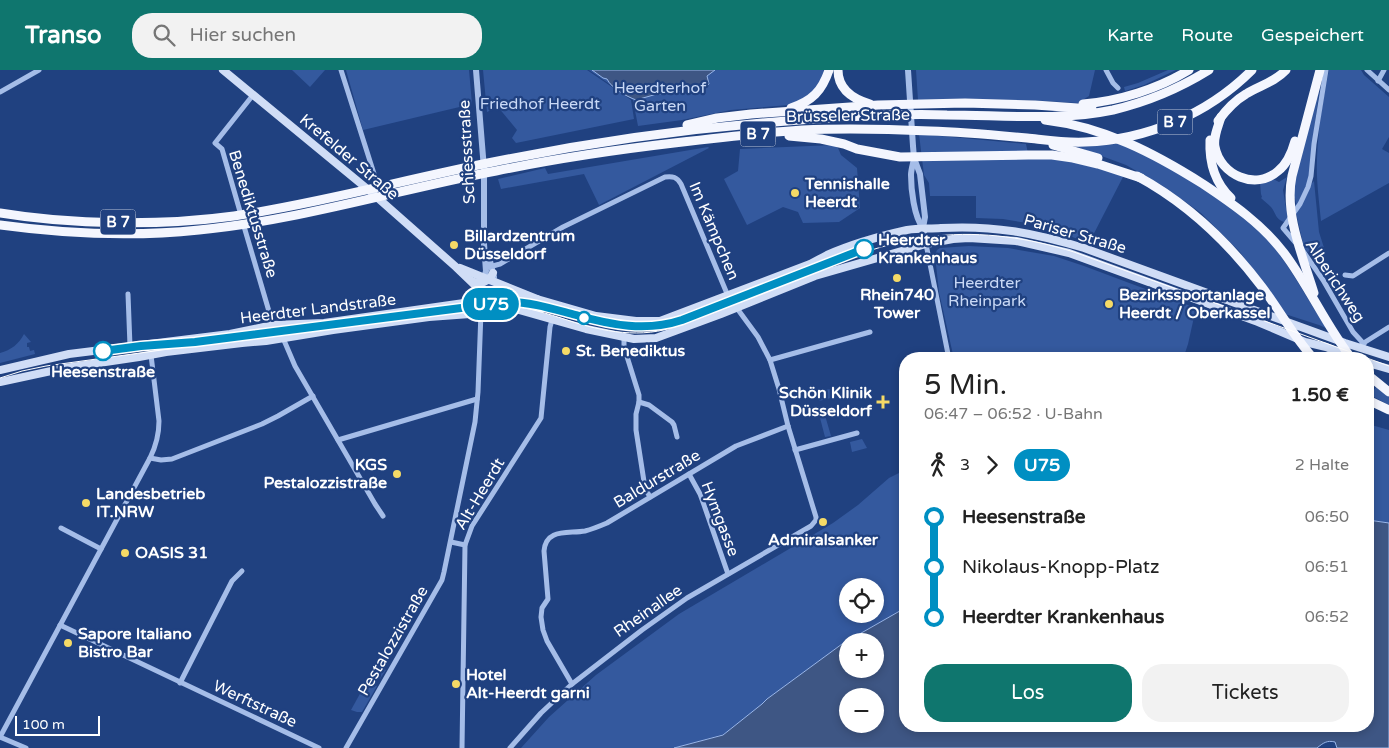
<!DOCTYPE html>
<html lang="de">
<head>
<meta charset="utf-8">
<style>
  :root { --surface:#fff; --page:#f2f2f2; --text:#222; --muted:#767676; --accent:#0f766e }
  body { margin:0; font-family:"Varela Round",sans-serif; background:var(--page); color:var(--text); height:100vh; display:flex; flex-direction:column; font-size:19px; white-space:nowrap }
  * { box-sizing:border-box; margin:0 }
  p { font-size:16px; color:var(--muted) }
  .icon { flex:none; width:28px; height:28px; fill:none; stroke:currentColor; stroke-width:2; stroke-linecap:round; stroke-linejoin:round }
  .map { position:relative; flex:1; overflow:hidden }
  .side { position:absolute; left:899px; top:282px; width:475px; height:380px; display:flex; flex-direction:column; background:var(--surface); border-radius:20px; box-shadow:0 2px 8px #0003 }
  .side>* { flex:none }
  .badge { padding:0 10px; border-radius:16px; font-size:18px; line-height:32px }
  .controls { position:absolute; left:839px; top:508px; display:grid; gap:10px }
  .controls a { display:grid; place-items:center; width:45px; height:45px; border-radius:50%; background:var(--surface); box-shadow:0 2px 8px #0003; font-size:25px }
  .scale { position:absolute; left:15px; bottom:12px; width:85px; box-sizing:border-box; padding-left:5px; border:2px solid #fff; border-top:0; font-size:14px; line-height:18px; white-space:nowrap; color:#fff; -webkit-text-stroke:4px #204180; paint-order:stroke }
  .map>.badge { position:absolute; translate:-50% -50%; box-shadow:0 0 0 2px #fff }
  .legs { display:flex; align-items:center; gap:8px; height:55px; padding:0 25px; font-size:16px }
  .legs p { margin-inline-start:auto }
  .summary { display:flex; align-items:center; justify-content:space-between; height:85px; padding:0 25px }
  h1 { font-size:28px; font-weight:600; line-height:38px }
  .button { display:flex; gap:10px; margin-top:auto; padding:10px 25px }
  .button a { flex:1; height:58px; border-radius:20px; background:var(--accent); color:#fff; font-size:20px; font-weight:600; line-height:58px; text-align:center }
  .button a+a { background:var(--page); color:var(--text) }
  ul { padding:0 25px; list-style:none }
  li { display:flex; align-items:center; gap:18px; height:50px; font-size:19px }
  li i { display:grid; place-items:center; width:8px; height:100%; margin:0 6px; background:currentColor }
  li i::after { content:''; width:12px; height:12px; margin:-6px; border:4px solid; border-radius:50%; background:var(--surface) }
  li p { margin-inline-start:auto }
  li:first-child i { background:linear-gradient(#0000 50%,currentColor 0) }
  li:last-child i { background:linear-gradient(currentColor 50%,#0000 0) }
  header { display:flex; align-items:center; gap:30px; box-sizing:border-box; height:70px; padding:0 25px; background:var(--accent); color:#fff }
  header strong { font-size:24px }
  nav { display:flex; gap:28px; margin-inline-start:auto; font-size:18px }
  .search { width:350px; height:45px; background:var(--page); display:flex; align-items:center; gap:12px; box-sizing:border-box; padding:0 18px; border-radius:20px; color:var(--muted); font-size:19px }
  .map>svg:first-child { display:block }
  .green { fill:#34599e; fill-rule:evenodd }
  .water { fill:#3e5684; stroke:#99b6e9; fill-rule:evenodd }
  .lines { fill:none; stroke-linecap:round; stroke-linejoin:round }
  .minor { stroke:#a5bde8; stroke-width:5 }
  .tertiary { stroke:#a5bde8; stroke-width:6 }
  .secondary { stroke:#d0ddf6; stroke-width:8 }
  .trunk { stroke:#f4f6fe; stroke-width:9 }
  .tram { stroke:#fff; stroke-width:1 }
  .line-1-casing { stroke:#fff; stroke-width:11 }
  .line-1 { stroke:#008fc2; stroke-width:8 }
  .poi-dot { fill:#f5da66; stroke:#204180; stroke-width:2 }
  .stop-1-dot { fill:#fff; stroke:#008fc2; stroke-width:2.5 }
  .labels { text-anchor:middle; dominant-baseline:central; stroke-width:4.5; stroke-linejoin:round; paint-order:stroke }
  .shield { fill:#204180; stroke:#bcc6d9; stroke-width:1 }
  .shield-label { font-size:15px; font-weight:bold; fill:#fff }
  .park-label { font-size:16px; fill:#c9d9f6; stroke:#204180 }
  .street-label { font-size:16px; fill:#fff; stroke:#204180 }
  .poi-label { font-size:16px; font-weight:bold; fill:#fff; stroke:#204180; text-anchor:start }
  .stop-label { font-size:16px; font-weight:bold; fill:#fff; stroke:#204180; text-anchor:start }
</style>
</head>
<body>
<header>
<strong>Transo</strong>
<div class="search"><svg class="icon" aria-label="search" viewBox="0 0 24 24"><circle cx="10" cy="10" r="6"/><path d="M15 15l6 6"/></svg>Hier suchen</div>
<nav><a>Karte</a><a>Route</a><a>Gespeichert</a></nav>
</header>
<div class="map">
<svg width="1389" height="678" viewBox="0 0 1389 678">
  <rect width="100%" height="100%" fill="#204180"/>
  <g class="green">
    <polygon points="292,0 325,0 310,17"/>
    <polygon points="346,0 469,0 472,34 363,60"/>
    <polygon points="483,0 587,0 631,30 634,49 516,73 512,68 517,60 498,37 487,42"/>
    <polygon points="589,0 824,0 821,9 813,21 804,28 789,35 731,40 682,50 638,56 633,30"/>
    <polygon points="916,0 1095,0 1089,26 1078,33 1028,30 918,30"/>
    <polygon points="1168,0 1176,0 1144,15 1125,21 1124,17 1138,13"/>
    <path d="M1329,0H1361L1364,5L1389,27V67L1382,79L1389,83V113L1321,151C1319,130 1316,109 1317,89C1318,59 1323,29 1329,0Z"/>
    <polygon points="1320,15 1314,60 1312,95 1307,114 1296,140 1295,135 1296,134 1295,128 1293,128 1295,110"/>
    <polygon points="919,64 1026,74 1029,88 1061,89 1124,105 1089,173 1039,155 1003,149 976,148 976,126 930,126 929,113 924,105"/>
    <path d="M1123,73C1162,93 1200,113 1235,140C1241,145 1248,149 1253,154C1283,182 1304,224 1326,258L1319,255L1285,244L1240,182L1201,143L1163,116L1126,95L1072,75H1106Z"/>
    <polygon points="834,75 838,78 841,85 857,98 860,138 839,152 803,153 798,142 783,137 747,155 724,109 738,101 740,79"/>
    <polygon points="708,77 709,78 599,135 584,104 501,119 498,109 545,98 548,104"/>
    <path d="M1287,107L1283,120L1288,150L1284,152C1275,149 1276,143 1271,137C1268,134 1264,131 1261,128L1262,127L1261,124L1260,113L1273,109L1279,112Z"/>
    <polygon points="1314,111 1319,162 1325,181 1314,189 1304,178 1296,143 1310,115"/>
    <polygon points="969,176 1008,178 1054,186 1084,196 1196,238 1188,274 1183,289 954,289 939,222 935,185 937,180 940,178"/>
    <polygon points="489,214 492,215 517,224 484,228 484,217"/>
    <polygon points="719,232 720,235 669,253 660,255 639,256 639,254 664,253"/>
    <path d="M24,264L31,272L27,273V277H29L30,281L34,280L35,284L0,293V283C11,280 19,274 24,264Z"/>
    <polygon points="1376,317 1389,327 1389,335 1370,325"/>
    <polygon points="836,318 838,326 819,331 825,320"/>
    <polygon points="824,342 831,366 825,367 819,344"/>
    <polygon points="1368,354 1389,360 1389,453 1368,450"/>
    <polygon points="862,369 867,378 852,382 850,372"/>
    <path d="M905,400V538L842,574L767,629L762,634L724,664L674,678H521L549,647L596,605L679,544L833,453L858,435L889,408ZM848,516H875V544H848Z"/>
    <polygon points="376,595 386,600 380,609 371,604"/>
    <polygon points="367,611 377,616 362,642 357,642 351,640"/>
  </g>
  <g class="water">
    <path d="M592,0H715L707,6L709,14L701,21H682L675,23L657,24L636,30C626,26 612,19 607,9L603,8Z"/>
    <path d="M1368,450L1389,453V678H1337L1335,672C1327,670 1323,673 1317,678H674L723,665L762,634L767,629L842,574L905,538V656H1368ZM848,571H875V599H848ZM848,626H875V654H848Z"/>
  </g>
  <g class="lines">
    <g class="minor">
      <polyline points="341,0 376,110 373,119"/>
      <polyline points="1106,0 1113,13 1118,18"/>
      <polyline points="1367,0 1389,20"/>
      <polyline points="1378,11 1384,0"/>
      <polyline points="0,22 39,0"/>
      <polyline points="241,145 222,79 215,73 253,25"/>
      <polyline points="243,153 273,255"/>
      <polyline points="1295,172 1283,158 1300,134 1308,117 1311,106 1314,74 1326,0"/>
      <polyline points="926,174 949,289"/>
      <polyline points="1303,181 1323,210 1353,262 1364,274"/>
      <path d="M489,197L500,194L563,157L665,107C673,106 677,107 681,114L728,226L758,267L770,290L779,319L788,356L816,447V450L811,456L687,528L642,560L572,614L541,643L510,678"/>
      <polyline points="1345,205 1353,206 1389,183"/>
      <polyline points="128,224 130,276"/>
      <polyline points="737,237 737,227 744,223"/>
      <polyline points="624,267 624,277 639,325 639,332 636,344 636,360 645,418 650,427"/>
      <polyline points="283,268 295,296 375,434 383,446"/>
      <polyline points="1362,274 1389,257"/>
      <polyline points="770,290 870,262"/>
      <polyline points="639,332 649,335 672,352 674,355 677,367"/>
      <polyline points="338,370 477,329"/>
      <polyline points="795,380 857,363"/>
      <polyline points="150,388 161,390 172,389 262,354 278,346 313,326"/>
      <polyline points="689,404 700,424 704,435 728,504"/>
      <polyline points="61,458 101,479"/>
      <polyline points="451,472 465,475"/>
      <polyline points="60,555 319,678"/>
      <polyline points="180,613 232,511 242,501"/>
      <path d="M572,614L547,571L543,560L541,547L542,538L548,529L544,481C546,458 568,464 585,461C593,459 600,456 607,453L736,376L788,356"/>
      <path d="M0,667L150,388C156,376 159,365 159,351L151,285"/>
      <polyline points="0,667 26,678"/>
      <polyline points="346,678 442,510 444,502 475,352 478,322 481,242"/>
      <polyline points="462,678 465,475 472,456 541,348 550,257 552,250"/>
    </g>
    <g class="tertiary">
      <polyline points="476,0 484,99 484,174 486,201 484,208"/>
      <polyline points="908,0 913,76 914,88 920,104 925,147 923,158 926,174"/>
      <path d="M914,89C913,94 911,100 911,105C911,119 914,147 923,158"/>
      <polyline points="488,183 494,207"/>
    </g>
    <g class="secondary">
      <polyline points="223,0 371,122 456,197 480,220"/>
      <polyline points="460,198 537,229 540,233 541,238 537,242 531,242"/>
      <path d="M472,211C480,215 489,212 493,203"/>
      <polyline points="1368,293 1389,299"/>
      <path d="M0,300L69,284L230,264L273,255L324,253L506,227L537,229L596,246L636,251H660L810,194C816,191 821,188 827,185C852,174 880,166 907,160C919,158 930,159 941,158C994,155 1034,163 1084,178L1345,273L1389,287"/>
      <polyline points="0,312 65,298 139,287 166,282 242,273 266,271 333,260 429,247 470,244 501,239 519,240 586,259 634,269 656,268 721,244 815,206 926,174 953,169 969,168 1016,171 1069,183 1258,252 1305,272 1326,277 1357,289"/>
    </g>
    <g class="trunk">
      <path d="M838,0C838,19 853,29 870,34"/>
      <path d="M1083,34C1119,31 1158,19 1189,0"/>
      <path d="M791,38C812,31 822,21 829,0"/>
      <path d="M1221,47C1218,57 1213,67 1215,77C1220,105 1256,121 1278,101C1287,94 1292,82 1295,71"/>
      <path d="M1045,50C1104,57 1154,83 1203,114C1233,134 1262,154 1284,183C1309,216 1326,256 1352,289"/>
      <path d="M1218,51C1226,40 1234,31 1246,24C1259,16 1275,12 1286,0"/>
      <polyline points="687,55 717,48 751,44 878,35 965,33 1035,35 1092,39"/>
      <polyline points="789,66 821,69 844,74 857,79 900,87 1028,85 1052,85 1073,88 1098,94 1141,108"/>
      <path d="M1210,70C1209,92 1214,112 1231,128"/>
      <polyline points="1053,75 1098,88"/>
      <path d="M1137,106C1187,133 1228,172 1262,217C1280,241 1294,267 1314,289"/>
      <path d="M0,143C72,155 161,156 234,146C321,133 407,109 493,92C610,68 729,53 848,47C881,45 914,44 947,45C1000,45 1061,51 1113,40C1147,32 1180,18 1209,0"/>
      <path d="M0,155C66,164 133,167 199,160C300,150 397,120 496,101C554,89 614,80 674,73C716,68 759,63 802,60C845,58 888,59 930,61C963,62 995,65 1027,68C1046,70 1065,73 1085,72C1147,70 1208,44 1252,0"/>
      <path d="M1314,223C1303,187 1284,144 1292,106L1320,0"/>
      <polyline points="1368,305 1389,322"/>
      <polyline points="1368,330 1389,340"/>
    </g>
    <path class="tram" d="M0,308L22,301L46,296L321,258L497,236C521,235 538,241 561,248C596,260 635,269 671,258C712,241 753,225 794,209C840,191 886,171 936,166C983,161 1029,168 1074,182L1389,296"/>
  </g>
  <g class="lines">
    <defs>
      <path id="line-1" d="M103,281L141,276L195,272L508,232C532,232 553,239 576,245C611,255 646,262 682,250L864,179"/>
    </defs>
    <use href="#line-1" class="line-1-casing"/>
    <use href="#line-1" class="line-1"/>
  </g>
  <g class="poi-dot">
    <circle cx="795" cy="123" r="5"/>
    <circle cx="454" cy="175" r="5"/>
    <circle cx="897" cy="208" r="5"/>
    <circle cx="1109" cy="234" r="5"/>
    <circle cx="566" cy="281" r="5"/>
    <path d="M880.5 324.5h5v5h5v5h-5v5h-5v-5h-5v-5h5z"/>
    <circle cx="397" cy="404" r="5"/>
    <circle cx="86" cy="433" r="5"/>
    <circle cx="823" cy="452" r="5"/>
    <circle cx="125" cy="483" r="5"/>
    <circle cx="68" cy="573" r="5"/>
    <circle cx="456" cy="614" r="5"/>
  </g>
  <g class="stop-1-dot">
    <circle cx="864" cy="179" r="9"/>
    <circle cx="584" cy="248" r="6"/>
    <circle cx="103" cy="281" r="9"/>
  </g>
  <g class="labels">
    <g class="shield">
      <rect x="1157.5" y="39.5" width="35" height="25" rx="4"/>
      <rect x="740.5" y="51.5" width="35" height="25" rx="4"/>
      <rect x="100.5" y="139.5" width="35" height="25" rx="4"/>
    </g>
    <g class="shield-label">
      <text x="1175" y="52">B 7</text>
      <text x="758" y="64">B 7</text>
      <text x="118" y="152">B 7</text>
    </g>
    <g class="park-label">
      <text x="660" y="18">Heerdterhof<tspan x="660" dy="18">Garten</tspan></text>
      <text x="540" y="34">Friedhof Heerdt</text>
      <text x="987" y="213">Heerdter<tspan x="987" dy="18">Rheinpark</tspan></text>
    </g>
    <g class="street-label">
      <text transform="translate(848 46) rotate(-1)">Brüsseler Straße</text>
      <text transform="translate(467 82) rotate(-93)">Schiessstraße</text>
      <text transform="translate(349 87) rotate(40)">Krefelder Straße</text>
      <text transform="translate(253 144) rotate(73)">Benediktusstraße</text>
      <text transform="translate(714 161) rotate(67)">Im Kämpchen</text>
      <text transform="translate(1075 164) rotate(16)">Pariser Straße</text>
      <text transform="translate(1335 211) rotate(57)">Alberichweg</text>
      <text transform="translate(318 239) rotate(-7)">Heerdter Landstraße</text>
      <text transform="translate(657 409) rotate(-31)">Baldurstraße</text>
      <text transform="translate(480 424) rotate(-59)">Alt-Heerdt</text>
      <text transform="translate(720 449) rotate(69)">Hymgasse</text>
      <text transform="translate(648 541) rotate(-35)">Rheinallee</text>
      <text transform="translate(393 571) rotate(-60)">Pestalozzistraße</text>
      <text transform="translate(255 634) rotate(25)">Werftstraße</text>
    </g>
    <g class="poi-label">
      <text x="805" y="114">Tennishalle<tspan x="805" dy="18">Heerdt</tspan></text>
      <text x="464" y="166">Billardzentrum<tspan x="464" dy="18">Düsseldorf</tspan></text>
      <text x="897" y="225" text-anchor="middle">Rhein740<tspan x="897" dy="18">Tower</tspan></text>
      <text x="1119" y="225">Bezirkssportanlage<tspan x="1119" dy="18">Heerdt / Oberkassel</tspan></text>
      <text x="576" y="281">St. Benediktus</text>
      <text x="872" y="323" text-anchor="end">Schön Klinik<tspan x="872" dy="18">Düsseldorf</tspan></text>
      <text x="387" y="395" text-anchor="end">KGS<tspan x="387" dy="18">Pestalozzistraße</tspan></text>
      <text x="96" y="424">Landesbetrieb<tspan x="96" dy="18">IT.NRW</tspan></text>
      <text x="823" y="470" text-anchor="middle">Admiralsanker</text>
      <text x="135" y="483">OASIS 31</text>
      <text x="78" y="564">Sapore Italiano<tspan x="78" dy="18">Bistro Bar</tspan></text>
      <text x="466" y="605">Hotel<tspan x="466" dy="18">Alt-Heerdt garni</tspan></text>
    </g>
    <g class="stop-label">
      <text x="878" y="170">Heerdter<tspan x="878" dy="18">Krankenhaus</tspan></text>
      <text x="103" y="302" text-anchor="middle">Heesenstraße</text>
    </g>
  </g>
</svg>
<div class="controls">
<a><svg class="icon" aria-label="locate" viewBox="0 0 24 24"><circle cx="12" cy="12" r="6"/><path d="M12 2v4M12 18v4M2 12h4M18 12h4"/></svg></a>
<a>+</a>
<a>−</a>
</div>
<div class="scale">100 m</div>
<b class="badge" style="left:491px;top:234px;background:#008fc2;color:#fff">U75</b>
<section class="side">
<div class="summary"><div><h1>5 Min.</h1><p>06:47 – 06:52 · U-Bahn</p></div><b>1.50 €</b></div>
<div class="legs"><svg class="icon" aria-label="walk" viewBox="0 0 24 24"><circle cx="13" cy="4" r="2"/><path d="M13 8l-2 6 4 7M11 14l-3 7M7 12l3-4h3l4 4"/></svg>3<svg class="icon" aria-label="forward" viewBox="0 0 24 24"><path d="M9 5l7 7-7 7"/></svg><b class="badge" style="background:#008fc2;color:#fff">U75</b><p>2 Halte</p></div>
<ul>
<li><i style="color:#008fc2"></i><b>Heesenstraße</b><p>06:50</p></li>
<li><i style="color:#008fc2"></i><span>Nikolaus-Knopp-Platz</span><p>06:51</p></li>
<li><i style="color:#008fc2"></i><b>Heerdter Krankenhaus</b><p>06:52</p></li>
</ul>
<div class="button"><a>Los</a><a>Tickets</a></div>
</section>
</div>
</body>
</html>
